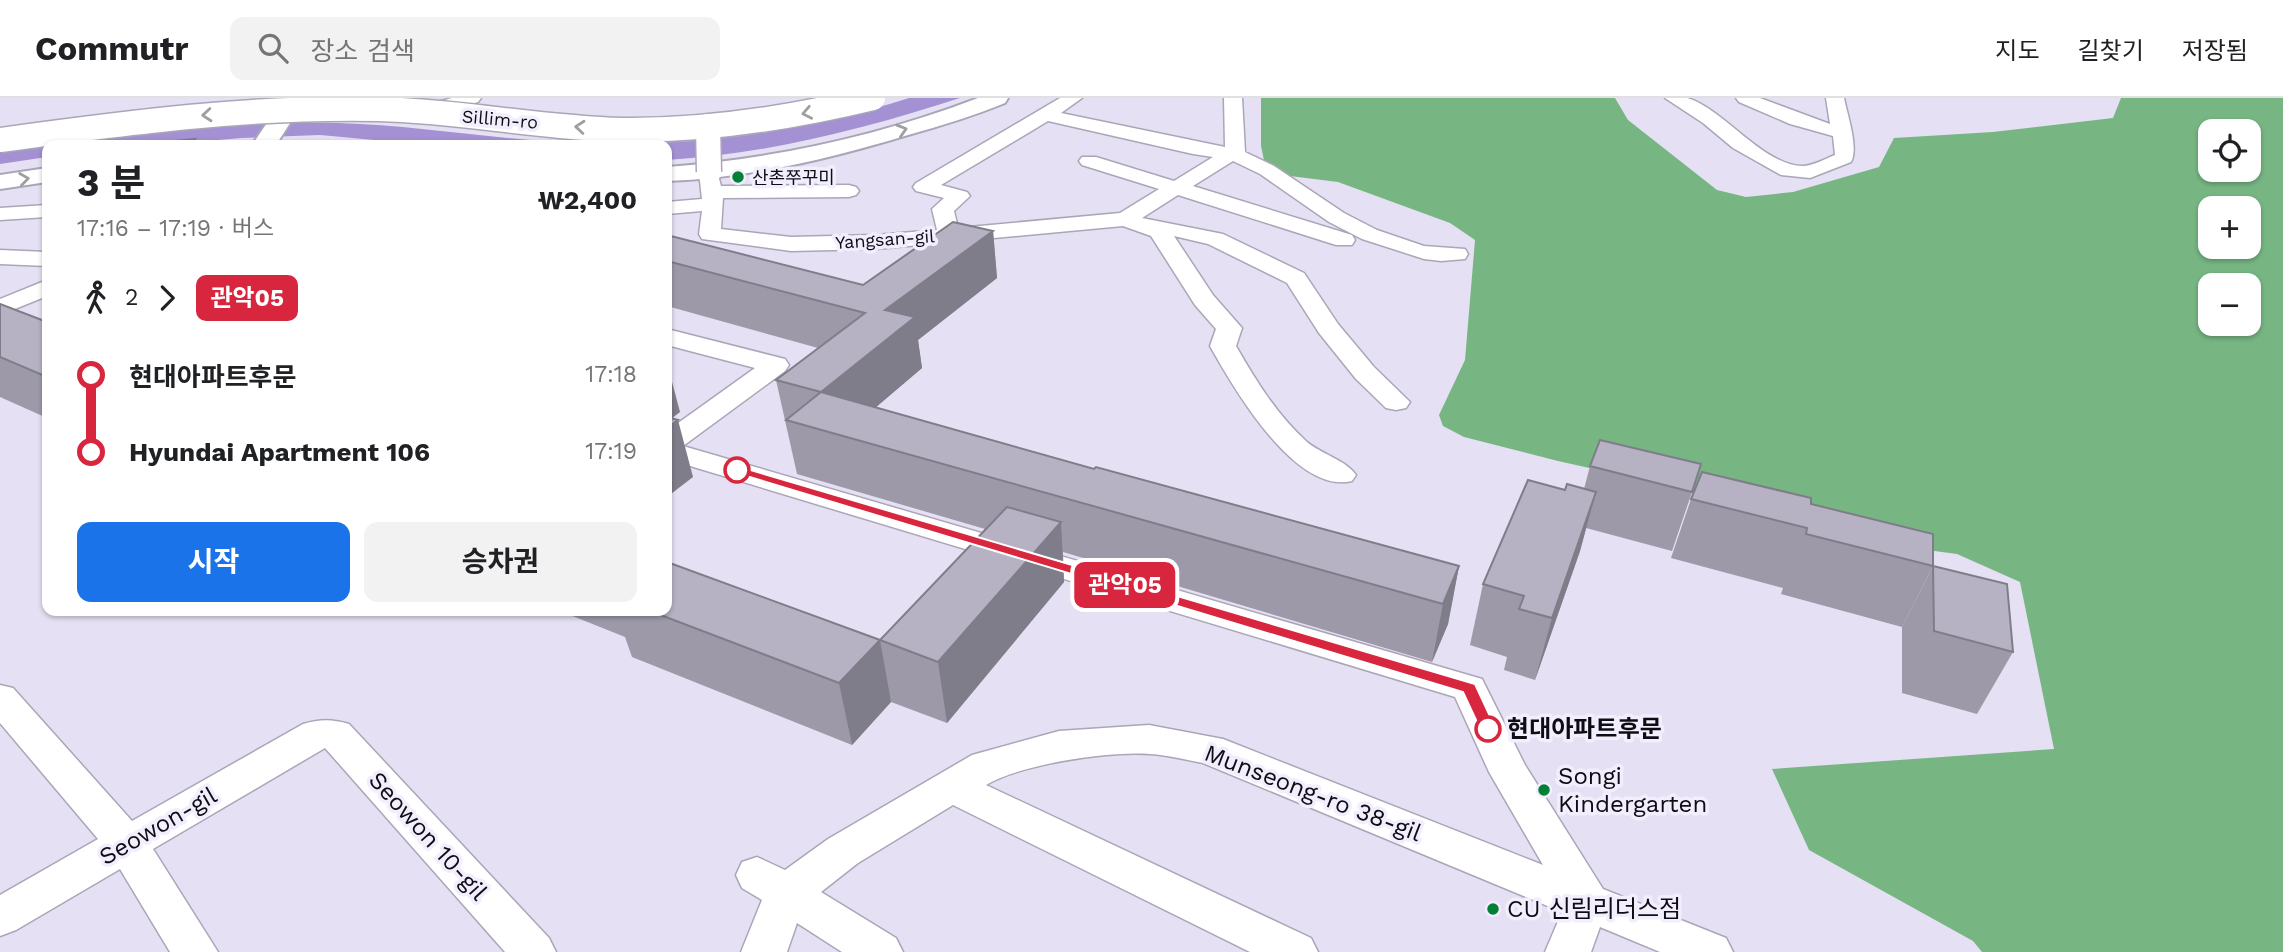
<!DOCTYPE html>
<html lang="ko">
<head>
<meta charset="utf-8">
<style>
  :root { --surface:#fff; --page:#f2f2f2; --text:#202124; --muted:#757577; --line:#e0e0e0; --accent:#1a73e8 }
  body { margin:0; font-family:"Work Sans","Noto Sans KR",sans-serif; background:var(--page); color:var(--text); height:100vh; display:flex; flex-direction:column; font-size:26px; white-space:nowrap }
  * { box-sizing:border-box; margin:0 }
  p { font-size:23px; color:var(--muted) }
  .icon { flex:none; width:38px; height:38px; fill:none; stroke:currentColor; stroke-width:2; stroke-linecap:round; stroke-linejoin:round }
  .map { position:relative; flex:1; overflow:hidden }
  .drawer { position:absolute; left:42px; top:42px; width:630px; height:476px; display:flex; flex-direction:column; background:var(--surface); border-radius:14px; box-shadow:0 2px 5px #0004 }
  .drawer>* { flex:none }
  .badge { padding:0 14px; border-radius:10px; font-size:24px; line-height:46px }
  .controls { position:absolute; left:2198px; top:21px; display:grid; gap:14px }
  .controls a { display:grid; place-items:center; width:63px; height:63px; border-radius:14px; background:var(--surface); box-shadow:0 2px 5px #0004; font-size:35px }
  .map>.badge { position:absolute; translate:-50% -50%; box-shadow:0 0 0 4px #fff }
  .legs { display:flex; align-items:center; gap:10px; height:77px; padding:0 35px; font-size:23px }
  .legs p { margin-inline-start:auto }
  .headline { display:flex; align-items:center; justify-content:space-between; height:119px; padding:0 35px }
  h1 { font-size:38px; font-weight:700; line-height:52px }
  .action { display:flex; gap:14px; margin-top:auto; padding:14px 35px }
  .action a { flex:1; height:80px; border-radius:14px; background:var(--accent); color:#fff; font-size:28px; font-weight:700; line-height:80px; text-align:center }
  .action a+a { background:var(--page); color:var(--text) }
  ul { padding:0 35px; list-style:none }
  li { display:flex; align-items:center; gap:24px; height:77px; font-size:26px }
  li i { display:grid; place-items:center; width:10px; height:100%; margin:0 9px; background:currentColor }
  li i::after { content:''; width:18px; height:18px; margin:-9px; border:5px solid; border-radius:50%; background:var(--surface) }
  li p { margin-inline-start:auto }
  li:first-child i { background:linear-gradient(#0000 50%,currentColor 0) }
  li:last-child i { background:linear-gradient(currentColor 50%,#0000 0) }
  header { display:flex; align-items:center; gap:42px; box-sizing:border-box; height:98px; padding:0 35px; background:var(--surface); border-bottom:2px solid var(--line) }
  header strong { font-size:33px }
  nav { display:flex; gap:38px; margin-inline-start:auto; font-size:24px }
  .search { width:490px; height:63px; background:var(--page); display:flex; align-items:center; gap:18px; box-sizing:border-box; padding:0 24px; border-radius:14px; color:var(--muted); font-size:26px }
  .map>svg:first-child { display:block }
  .forest { fill:#77b683; fill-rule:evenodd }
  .water { fill:#a491d4 }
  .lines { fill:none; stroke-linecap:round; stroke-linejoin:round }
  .minor-casing { stroke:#aaa6b8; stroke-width:3 }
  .secondary-casing { stroke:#aaa6b8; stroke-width:4 }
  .minor { fill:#fff; fill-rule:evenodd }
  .secondary { fill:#fff; fill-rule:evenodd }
  .secondary-bridge-casing { stroke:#aaa6b8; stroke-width:27; stroke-linecap:butt }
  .secondary-bridge { stroke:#fff; stroke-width:24 }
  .wall { fill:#9d99a9 }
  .shaded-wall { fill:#7f7d89 }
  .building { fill:#b6b2c4; stroke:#7f7d89; stroke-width:2 }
  .oneway { stroke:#9f9ea1 }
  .line-1 { fill:#d7263d; stroke:#fff; stroke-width:2 }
  .poi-dot { fill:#047f38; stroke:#f2eefd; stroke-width:2.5 }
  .stop-1-dot { fill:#fff; stroke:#d7263d; stroke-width:3.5 }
  .labels { text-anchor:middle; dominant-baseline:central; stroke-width:7; stroke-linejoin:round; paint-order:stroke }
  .far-street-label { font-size:18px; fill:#0e0d13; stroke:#f2eefd }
  .far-poi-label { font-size:18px; fill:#0e0d13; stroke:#f2eefd; text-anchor:start }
  .near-stop-label { font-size:24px; font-weight:bold; fill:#0e0d13; stroke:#f2eefd; text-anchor:start }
  .near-poi-label { font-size:24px; fill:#0e0d13; stroke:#f2eefd; text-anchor:start }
  .near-street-label { font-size:24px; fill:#0e0d13; stroke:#f2eefd }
</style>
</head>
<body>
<header>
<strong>Commutr</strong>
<div class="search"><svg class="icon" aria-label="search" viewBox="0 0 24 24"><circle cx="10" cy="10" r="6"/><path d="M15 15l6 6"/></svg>장소 검색</div>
<nav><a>지도</a><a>길찾기</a><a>저장됨</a></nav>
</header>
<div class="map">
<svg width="2283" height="854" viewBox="0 0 2283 854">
  <rect width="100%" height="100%" fill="#e5e0f3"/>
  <path class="forest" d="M1261,0H1615L1628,22L1717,92L1746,99L1793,94L1879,69L1894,40L1993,34L2113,20L2121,0H2283V854H1982L1973,843L1809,752L1772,671L2054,651L2020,484L1957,456L1912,450L1711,397L1558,363L1464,339L1443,328L1439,317L1465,262L1475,142L1450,125L1338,84L1290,78L1265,67L1261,48ZM2210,33H2249V72H2210ZM2210,110H2249V149H2210ZM2210,187H2249V226H2210Z"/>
  <g class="water">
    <path d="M909,0H960C864,31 768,56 667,62V47H429L320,37L241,40L159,47H53C147,35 243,23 338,25C412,27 485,40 559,44C681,51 793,37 909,0Z"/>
    <polygon points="47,48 47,59 0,66 0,54"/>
  </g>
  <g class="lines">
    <defs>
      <g id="minor">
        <polygon points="452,0 481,0 478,4 422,19 413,14 416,10"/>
        <path d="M1060,0H1082L1061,15L1225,49L1224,0H1242L1245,54L1274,68L1344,115L1377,132L1424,148L1465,151L1468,156L1465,161L1441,163L1424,161L1362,141L1329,124L1260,76L1233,63L1193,88L1352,137L1355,142L1352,147H1336L1178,97L1142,120L1223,136L1304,175L1338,226L1374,269L1410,304L1406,310L1396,312L1386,310L1356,281L1319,235L1287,185L1208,146L1174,138L1213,197L1242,230L1236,248C1256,283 1277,317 1307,344C1321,356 1346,362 1356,377L1352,383C1295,397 1233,289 1210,248L1216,231L1195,207L1151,138L1123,128L876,151L791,153L702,141L699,136L702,113L667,116V104L702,101L699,74L702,70H716L721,88L849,87L856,89L859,93L856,97L849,99L723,100L721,131L791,139L876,137L937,132L932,111L944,100L916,93L913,89L916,85ZM1048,23L1193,56L1213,59L1174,83L1096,59H1082L1079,63L1082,67L1159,91L1120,115L958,130L954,113L970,98L967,94L941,87Z"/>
        <path d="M1665,0C1672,0 1681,0 1687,0C1723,10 1764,69 1804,68C1814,67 1825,61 1835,57L1833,38L1790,26L1739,4L1736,0H1760L1830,26L1826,0H1844C1847,16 1859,50 1851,64L1810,80L1781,77L1733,50L1703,25Z"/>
        <polygon points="47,107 47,119 0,122 0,110"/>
        <polygon points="0,152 47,154 47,168 0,166"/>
        <polygon points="47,182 47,198 0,217 0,201"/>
        <path d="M667,231L785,261L789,267L785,273L683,348L1482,581L1525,667L1603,791L1726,840L1733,854H1660L1600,829L1591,854H1545L1562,814L1203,665C1186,662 1168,657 1150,656C1109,653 1021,666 986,687L1311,840L1318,854H1250L953,707L858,765L821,794L896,840L903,854H842L797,825L787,854H741L762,802L742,790L736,777L742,764L757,759L785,772L828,741L972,657L1059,633L1149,627L1223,641L1543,767L1489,674L1455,599L667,361V333L755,270L667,247Z"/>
        <path d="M0,587L13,590L132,723L303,626C320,621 332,621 349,626L549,840L556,854H505L325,650L153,751L218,854H170L120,771L16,832L0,838V797L98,741L0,625Z"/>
      </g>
      <g id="secondary">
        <path d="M978,0H1008L1005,5C973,18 941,28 908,37C829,61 749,80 667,83V69C773,61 879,38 978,0Z"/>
        <polygon points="288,4 296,6 299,11 276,47 252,47 280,6"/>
        <polygon points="47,70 47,84 0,91 0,77"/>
      </g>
    </defs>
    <use href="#minor" class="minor-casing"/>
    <use href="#secondary" class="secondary-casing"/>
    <use href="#minor" class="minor"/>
    <use href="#secondary" class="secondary"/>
    <defs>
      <g id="secondary-bridge">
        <polyline points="708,28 709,74"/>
        <path d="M0,42C125,25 252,8 379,11C461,13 541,30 622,32C707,33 790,20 873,0"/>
      </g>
    </defs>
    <use href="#secondary-bridge" class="secondary-bridge-casing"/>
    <use href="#secondary-bridge" class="secondary-bridge"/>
  </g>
  <g class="wall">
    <polygon points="993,133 997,180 918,242 922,270 875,310 1094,371 1459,468 1448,526 1432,564 1063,454 1064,484 947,625 891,604 852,647 632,559 625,539 560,513 667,513 673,467 880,542 985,431 797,376 776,282 818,250 667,208 667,137 863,187"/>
    <polygon points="0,206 47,224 47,320 0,299"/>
    <polygon points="1590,368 1692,394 1672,453 1586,430 1580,453 1535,582 1504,572 1507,559 1470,547 1483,486 1565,392 1584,391"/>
    <polygon points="1691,401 1811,406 1933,468 1902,529 1781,496 1783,490 1671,460"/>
    <polygon points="1933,468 2013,554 1977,616 1902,595 1902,529"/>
  </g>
  <g class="shaded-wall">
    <polygon points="195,41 198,47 190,47"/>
    <polygon points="993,133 997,180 918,242 922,270 842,338 821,294 885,212"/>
    <polygon points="667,265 680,314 667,324"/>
    <polygon points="678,322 693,379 667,399 667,330"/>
    <polygon points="1596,394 1580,453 1535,582 1552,520"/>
    <polygon points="1061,424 1064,484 947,625 938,564"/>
    <polygon points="668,452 686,512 667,493 667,453"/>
    <polygon points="1459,468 1448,526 1432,564 1443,506"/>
    <polygon points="880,542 891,604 852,647 839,585"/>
  </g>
  <g class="building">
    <polygon points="195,41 190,47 136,47"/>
    <polygon points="953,124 993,133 885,212 915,219 821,294 1094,371 1096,369 1459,468 1443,506 786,322 821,294 776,282 865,215 667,163 667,137 863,187"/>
    <polygon points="0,206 47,224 47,279 0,259"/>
    <polygon points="667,319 678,322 667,330"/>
    <polygon points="1600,342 1701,366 1692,394 1590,368"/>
    <polygon points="1702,374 1811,400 1811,406 1933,436 1933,468 1806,436 1807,430 1691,401"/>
    <polygon points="1528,382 1565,392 1567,386 1596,394 1552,520 1519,511 1524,498 1483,486"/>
    <polygon points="1007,409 1061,424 938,564 880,542"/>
    <polygon points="667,464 880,542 839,585 650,513 667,513"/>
    <polygon points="1933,468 2007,486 2013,554 1934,533"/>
  </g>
  <defs><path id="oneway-chevron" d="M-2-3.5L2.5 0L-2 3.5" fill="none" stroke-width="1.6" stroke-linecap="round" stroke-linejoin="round" transform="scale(1.75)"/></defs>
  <g class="oneway">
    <use href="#oneway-chevron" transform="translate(807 15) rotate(169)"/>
    <use href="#oneway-chevron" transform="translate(207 17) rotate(175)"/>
    <use href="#oneway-chevron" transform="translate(580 29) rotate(-175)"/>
    <use href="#oneway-chevron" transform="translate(902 32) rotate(-17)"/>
    <use href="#oneway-chevron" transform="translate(24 81) rotate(-8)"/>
  </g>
  <polygon class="line-1" points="737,368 1475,586 1496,631 1488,637 1482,635 1463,594 733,374 731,372"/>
  <g class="poi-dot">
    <circle cx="738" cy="79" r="7"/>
    <circle cx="1544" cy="692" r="7"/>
    <circle cx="1493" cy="811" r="7"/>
  </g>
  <g class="stop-1-dot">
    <circle cx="737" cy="372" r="12"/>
    <circle cx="1488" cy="631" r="12"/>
  </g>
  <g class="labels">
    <g class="far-street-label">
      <text transform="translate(500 21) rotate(5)">Sillim-ro</text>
      <text transform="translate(885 141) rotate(-4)">Yangsan-gil</text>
    </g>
    <g class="far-poi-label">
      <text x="752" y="79">산촌쭈꾸미</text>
    </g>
    <g class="near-stop-label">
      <text x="1507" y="631">현대아파트후문</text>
    </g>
    <g class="near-poi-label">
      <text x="1558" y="678">Songi<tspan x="1558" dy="28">Kindergarten</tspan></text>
      <text x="1507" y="811">CU 신림리더스점</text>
    </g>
    <g class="near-street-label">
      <text transform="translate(1313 695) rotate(21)">Munseong-ro 38-gil</text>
      <text transform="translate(158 728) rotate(-30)">Seowon-gil</text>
      <text transform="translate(428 738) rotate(48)">Seowon 10-gil</text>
    </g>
  </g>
</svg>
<div class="controls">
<a><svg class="icon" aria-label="locate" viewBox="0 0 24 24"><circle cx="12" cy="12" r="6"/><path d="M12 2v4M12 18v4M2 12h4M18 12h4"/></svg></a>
<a>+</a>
<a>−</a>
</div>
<b class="badge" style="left:1125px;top:487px;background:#d7263d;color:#fff">관악05</b>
<section class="drawer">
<div class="headline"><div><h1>3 분</h1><p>17:16 – 17:19 · 버스</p></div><b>₩2,400</b></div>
<div class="legs"><svg class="icon" aria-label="walk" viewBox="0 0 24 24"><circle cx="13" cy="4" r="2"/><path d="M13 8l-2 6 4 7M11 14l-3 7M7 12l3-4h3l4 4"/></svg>2<svg class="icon" aria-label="forward" viewBox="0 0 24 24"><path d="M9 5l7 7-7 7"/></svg><b class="badge" style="background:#d7263d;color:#fff">관악05</b></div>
<ul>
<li><i style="color:#d7263d"></i><b>현대아파트후문</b><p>17:18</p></li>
<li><i style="color:#d7263d"></i><b>Hyundai Apartment 106</b><p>17:19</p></li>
</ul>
<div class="action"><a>시작</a><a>승차권</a></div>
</section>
</div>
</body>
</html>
